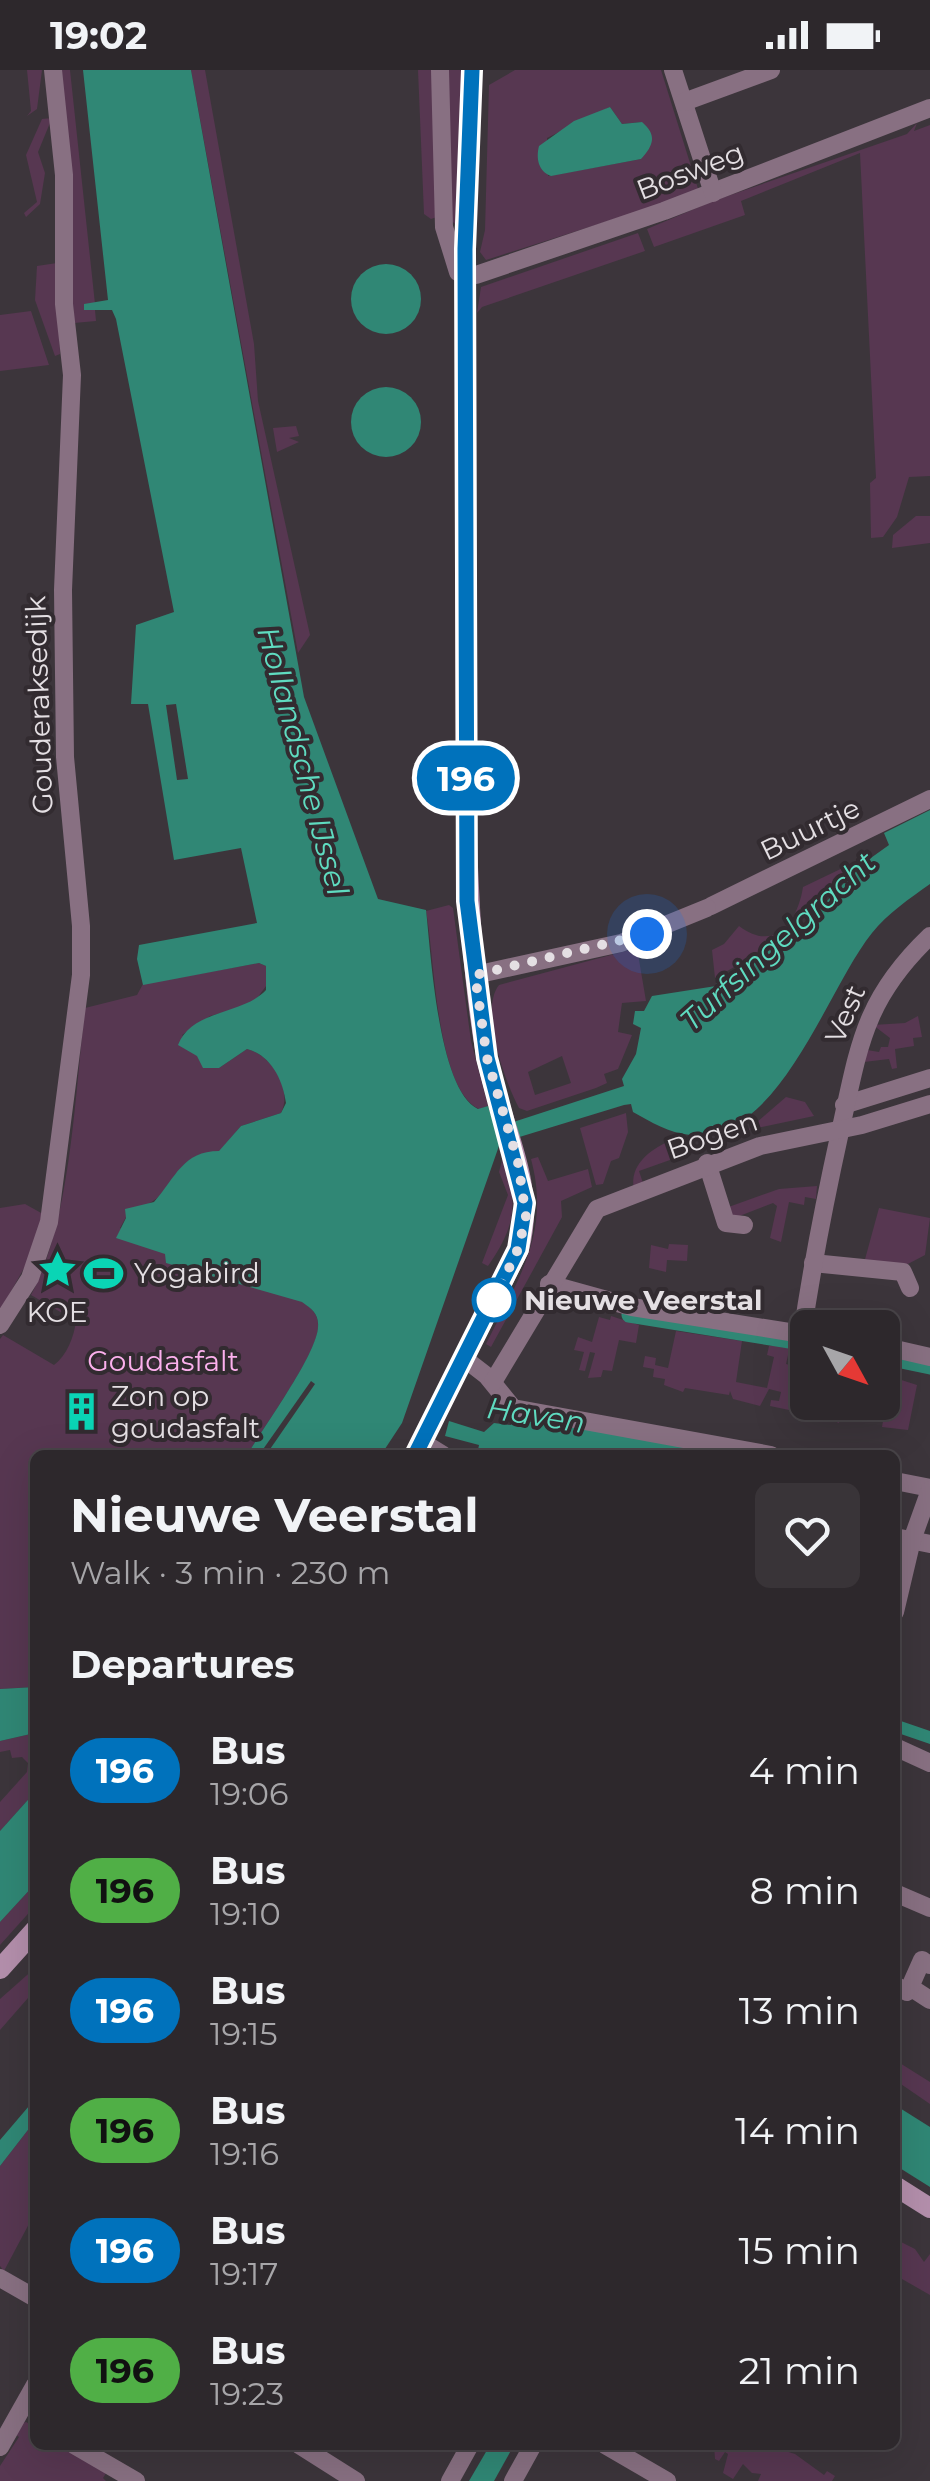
<!DOCTYPE html>
<html lang="en">
<head>
<meta charset="utf-8">
<style>
  :root { --surface:#2d282c; --page:#393438; --text:#f1f3f6; --muted:#a7a6a9; --line:#484448 }
  body { margin:0; font-family:Montserrat,sans-serif; background:var(--page); color:var(--text); height:100vh; display:flex; flex-direction:column; font-size:38px; white-space:nowrap }
  * { box-sizing:border-box; margin:0 }
  p { font-size:32px; color:var(--muted) }
  .icon { flex:none; width:55px; height:55px; fill:none; stroke:currentColor; stroke-width:2; stroke-linecap:round; stroke-linejoin:round }
  .map { position:relative; flex:1; overflow:hidden }
  .side { position:absolute; left:30px; top:1380px; width:870px; height:1000px; display:flex; flex-direction:column; background:var(--surface); border-radius:15px; box-shadow:0 10px 40px #0002,0 0 0 2px var(--line) }
  .side>* { flex:none }
  .badge { padding:0 20px; border-radius:32px; font-size:35px; line-height:65px }
  .needle { width:65px; rotate:130deg }
  .tools { position:absolute; left:790px; top:1240px; display:grid; gap:20px }
  .tools a { display:grid; place-items:center; width:110px; height:110px; border-radius:15px; background:var(--surface); box-shadow:0 10px 40px #0002,0 0 0 2px var(--line); font-size:50px }
  .you { position:absolute; width:50px; height:50px; margin:-25px; border:8px solid #fff; border-radius:50%; background:#1a73e8; box-shadow:0 0 0 15px #1a73e833 }
  .map>.badge { position:absolute; translate:-50% -50%; box-shadow:0 0 0 5px #fff }
  h2 { padding:0 40px; font-size:38px; line-height:90px }
  .round { display:grid; place-items:center; flex:none; width:105px; height:105px; border-radius:15px; background:var(--page) }
  .head { display:flex; align-items:center; justify-content:space-between; height:170px; padding:0 40px }
  h1 { font-size:48px; font-weight:700; line-height:75px }
  ul { padding:0; list-style:none }
  li { display:flex; align-items:center; gap:30px; height:120px; padding:0 40px }
  li div { flex:1 }
  li b { display:block; font-size:38px }
  li em { font-style:normal }
  li .badge { min-width:110px; font-weight:700; text-align:center }
  .status { display:flex; justify-content:space-between; align-items:center; height:70px; padding:0 50px; background:var(--surface); direction:ltr }
  .status svg { height:28px; fill:currentColor }
  .map>svg:first-child { display:block }
  .green { fill:#573751; fill-rule:evenodd }
  .water { fill:#308775 }
  .pier { fill:#3c353b }
  .lines { fill:none; stroke-linecap:round; stroke-linejoin:round }
  .canal { stroke:#308775; stroke-width:15 }
  .street { stroke:#887082; stroke-width:18 }
  .secondary { stroke:#b48fac; stroke-width:20 }
  .line-casing { stroke:#fff; stroke-width:22 }
  .line { stroke:#0072bc; stroke-width:15 }
  .walk { stroke:#e4dfe3; stroke-width:10; stroke-dasharray:0 18 }
  .stop-dot { fill:#fff; stroke:#0072bc; stroke-width:5 }
  .labels { text-anchor:middle; dominant-baseline:central; stroke-width:8; stroke-linejoin:round; paint-order:stroke }
  .street-label { font-size:28px; fill:#e4dfe3; stroke:#322b30 }
  .poi-label { font-size:28px; fill:#e4dfe3; stroke:#322b30; text-anchor:start }
  .stop-label { font-size:28px; font-weight:bold; fill:#e4dfe3; stroke:#322b30; text-anchor:start }
  .park-label { font-size:28px; fill:#fcb0ed; stroke:#322b30 }
  .water-label { font-size:30px; font-style:italic; fill:#5fdbc0; stroke:#322b30 }
</style>
</head>
<body>
<div class="status"><b>19:02</b><svg viewBox="0 0 49 12"><path d="M0 12V9h3v3zM5 12V6h3v6zM10 12V3h3v9zM15 12V0h3v12zM26 1h20v11H26zM47 4h2v5h-2z"/></svg></div>
<div class="map">
<svg width="930" height="2411" viewBox="0 0 930 2411">
  <rect width="100%" height="100%" fill="#3c353b"/>
  <g class="green">
    <polygon points="27,0 42,0 37,39 27,46 31,41"/>
    <polygon points="60,0 70,0 95,234 84,234 84,240 95,240 96,251 74,253"/>
    <polygon points="191,0 205,0 254,274 258,331 310,565 298,583"/>
    <polygon points="418,0 433,0 437,147 431,149 424,144"/>
    <polygon points="447,0 465,0 455,154 450,149"/>
    <path d="M515,0H661L699,122L486,190L480,182L485,160L489,15ZM610,37L622,54L642,52L641,89L548,106L547,68Z"/>
    <polygon points="52,48 38,82 45,103 40,134 26,147 24,143 37,132 26,85 42,49"/>
    <polygon points="917,53 914,61 930,55 930,406 909,407 897,447 883,467 871,468 870,413 876,408 860,83 741,131 745,145 654,177 647,159 713,131 907,64"/>
    <polygon points="638,163 645,181 482,237 477,243 481,217"/>
    <polygon points="57,193 60,284 55,286 35,230 37,196"/>
    <polygon points="31,241 49,295 0,301 0,245"/>
    <polygon points="296,356 299,366 289,368 299,372 277,382 273,358"/>
    <polygon points="916,446 930,446 930,473 892,478 893,465"/>
    <path d="M853,793L855,796L785,868L715,908L712,880L724,874L739,856C776,884 798,850 803,817Z"/>
    <path d="M449,835L453,838L471,971L488,1036L479,1039C436,1019 435,887 426,841Z"/>
    <path d="M637,878L646,931L622,933L618,962L632,965L618,999L604,1004L607,1013L596,1018L527,1041L519,1038C505,1012 479,940 499,915ZM562,986L571,1013L535,1025L528,1002Z"/>
    <path d="M259,893L266,896L269,912L252,935L210,946L182,965L219,998L247,979C272,985 293,1019 281,1043L241,1056L219,1082C167,1081 177,1136 131,1138L120,1158L166,1184L303,1232C312,1239 319,1244 318,1258C317,1284 263,1358 247,1385H35V1617L0,1619V1269L3,1265L54,1295C67,1285 74,1267 76,1251L31,1225C71,1151 75,1023 85,938L137,925L143,914Z"/>
    <polygon points="918,946 922,967 913,968 914,976 895,979 897,998 892,999 889,989 864,992 867,980 879,982 881,977 888,977 890,968 873,955 905,953"/>
    <polygon points="786,1027 805,1032 814,1046 748,1060"/>
    <polygon points="626,1043 628,1062 619,1088 611,1091 603,1114 596,1115 580,1058"/>
    <path d="M669,1071L701,1079L639,1101L643,1113L634,1119C629,1095 650,1080 669,1071Z"/>
    <path d="M503,1086C518,1133 517,1154 488,1196L482,1193L508,1125L499,1102Z"/>
    <path d="M538,1087L548,1111L588,1099L592,1117L561,1131L562,1147L491,1277L486,1274C518,1209 551,1164 531,1089Z"/>
    <polygon points="817,1116 816,1129 805,1127 804,1135 789,1132 781,1172 770,1168 777,1136 773,1133 729,1150 723,1139 779,1119"/>
    <polygon points="25,1134 43,1144 32,1184 0,1241 0,1138"/>
    <polygon points="879,1138 930,1148 925,1185 906,1195 864,1193"/>
    <polygon points="669,1174 688,1175 687,1191 667,1190 666,1202 649,1198 651,1175 668,1179"/>
    <polygon points="611,1246 639,1255 636,1273 619,1270 612,1301 603,1300 601,1307 588,1308 595,1283 590,1282 585,1301 579,1300 584,1282 574,1280 578,1267 592,1272 599,1247 610,1250"/>
    <polygon points="676,1261 742,1271 736,1312 767,1318 774,1287 767,1285 769,1276 790,1276 786,1294 798,1297 796,1308 807,1310 807,1324 793,1322 789,1340 770,1336 771,1330 779,1331 781,1322 769,1319 760,1336 733,1329 730,1321 729,1325 685,1318 683,1322 664,1315 665,1309 653,1307 654,1299 643,1297 645,1286 656,1288 655,1295 668,1298"/>
    <polygon points="885,1298 893,1298 892,1307 917,1315 908,1360 882,1357 883,1351 866,1349 869,1333 886,1337"/>
    <polygon points="820,1333 843,1333 839,1353 818,1344"/>
    <polygon points="35,1663 35,1722 0,1761 0,1732 27,1702 28,1693 22,1687 12,1688 10,1680 0,1682 0,1671"/>
    <polygon points="35,1814 35,1836 0,1875 0,1852"/>
    <polygon points="35,1898 35,1920 0,1960 0,1929"/>
    <polygon points="895,1990 930,2012 930,2034 895,2010"/>
    <polygon points="31,2056 35,2058 35,2151 31,2150 4,2201 0,2196 0,2096"/>
    <polygon points="895,2169 915,2179 924,2192 930,2184 930,2225 895,2205"/>
    <polygon points="26,2352 35,2357 31,2367 35,2375 52,2380 56,2375 65,2375 108,2400 103,2408 106,2411 0,2411 0,2396 19,2367 14,2363 19,2354"/>
    <polygon points="714,2375 776,2379 780,2375 779,2379 795,2384 824,2405 827,2401 835,2406 832,2411 758,2411 761,2404 752,2403 743,2394 733,2409 723,2403 728,2384 725,2382 719,2391 715,2389"/>
  </g>
  <g class="water">
    <path d="M83,0H191L304,627L378,829L426,840C431,883 438,1020 478,1039L488,1036L495,1058L624,1016L622,1009L636,984L641,958L633,954L635,941H644L652,926L716,916V912L794,866L861,795L889,775L884,763L930,740V814C909,829 888,843 872,863C826,920 779,1074 690,1065C669,1063 651,1052 633,1042L631,1034L624,1035L500,1073L402,1353L381,1385H247C263,1358 317,1284 318,1257C319,1244 312,1239 302,1232L166,1193L165,1184L116,1168L126,1148L125,1139L154,1132C176,1107 183,1081 219,1081L241,1056L281,1043L286,1033C283,1010 271,985 247,979L219,998H203L197,986L178,975C192,939 243,945 266,920V896L259,893L143,915L137,889L139,875L257,853L241,778L174,790L148,634H131L136,555L174,542L116,249L112,240H84V234L108,230Z"/>
    <path d="M610,37L622,54L642,52C657,65 654,75 641,89L551,106C538,101 536,88 539,76L574,51Z"/>
    <circle cx="386" cy="229" r="35"/>
    <circle cx="386" cy="352" r="35"/>
    <polygon points="512,1349 645,1368 717,1385 509,1385 478,1380 479,1375 445,1366 449,1351 484,1362 494,1353 511,1355"/>
    <polygon points="35,1617 35,1663 0,1671 0,1619"/>
    <polygon points="895,1649 930,1661 930,1674 895,1662"/>
    <polygon points="35,1722 35,1814 0,1852 0,1761"/>
    <polygon points="35,2029 35,2058 31,2056 0,2096 0,2070"/>
    <polygon points="895,2035 930,2057 930,2117 895,2095"/>
    <polygon points="490,2375 514,2375 494,2411 469,2411"/>
  </g>
  <g class="pier">
    <polygon points="176,634 188,709 177,710 166,635"/>
    <polygon points="311,1311 315,1314 266,1385 259,1385"/>
  </g>
  <g class="lines">
    <g class="canal">
      <polyline points="629,1245 808,1274"/>
      <polyline points="882,1287 930,1297"/>
    </g>
    <g class="street">
      <polyline points="440,0 444,157 458,202 476,205 664,141 930,38"/>
      <polyline points="673,0 713,123"/>
      <polyline points="684,32 771,0"/>
      <polyline points="711,836 930,729"/>
      <polyline points="475,905 621,873 707,838"/>
      <polyline points="844,1035 930,1008"/>
      <polyline points="707,1093 726,1153 744,1155"/>
      <polyline points="813,1193 903,1202 910,1218"/>
      <polyline points="549,1214 632,1237 808,1265"/>
      <polyline points="0,1255 30,1208 49,1152 81,905 81,856 65,687 63,520 72,305 64,234 64,105 53,0"/>
      <path d="M802,1265C812,1196 825,1130 840,1062C859,977 863,930 930,866"/>
      <polyline points="882,1276 930,1287"/>
      <polyline points="465,1289 487,1306 513,1338 771,1385"/>
      <polyline points="493,1312 597,1139 760,1076 862,1055 930,1034"/>
      <polyline points="422,1372 443,1385"/>
      <polyline points="895,1411 930,1418"/>
      <polyline points="895,1467 930,1474"/>
      <polyline points="895,1542 912,1470 930,1420"/>
      <polyline points="895,1677 930,1693"/>
      <polyline points="895,1823 930,1838"/>
      <polyline points="895,1915 907,1922 910,1917 930,1930"/>
      <polyline points="910,1917 922,1890 930,1895"/>
      <polyline points="0,2208 35,2228"/>
      <polyline points="74,2375 136,2411"/>
      <polyline points="299,2375 356,2411"/>
      <polyline points="605,2375 667,2411"/>
      <polyline points="0,2377 35,2315"/>
      <polyline points="450,2411 470,2375"/>
      <polyline points="513,2411 533,2375"/>
    </g>
    <g class="secondary">
      <polyline points="466,742 465,179 472,0"/>
      <path d="M415,1385L519,1179C538,1112 498,1050 486,985C472,906 469,828 466,748"/>
      <polyline points="0,1899 35,1860"/>
      <polyline points="895,2116 930,2138"/>
    </g>
  </g>
  <g class="lines">
    <defs>
      <polyline id="line" points="415,1385 518,1179 525,1133 487,988 467,831 465,179 472,0"/>
    </defs>
    <use href="#line" class="line-casing"/>
    <use href="#line" class="line"/>
    <polyline class="walk" points="494,1230 518,1179 526,1147 518,1092 487,988 475,905 647,864"/>
  </g>
  <defs>
    <symbol id="sight-bare" viewBox="-9 -9 18 18"><path d="M0-6L1.8-2.2L6-1.7L2.9 1.2L3.7 5.4L0 3.3L-3.7 5.4L-2.9 1.2L-6-1.7L-1.8-2.2Z" fill="#0ad5b5" stroke="#322b30" stroke-width="2.5" paint-order="stroke"/></symbol>
    <symbol id="stadium-bare" viewBox="-9 -9 18 18"><path d="M0-5a6.5 5 0 1 0 0 10a6.5 5 0 1 0 0-10ZM-3.5-1.8h7v3.6h-7Z" fill="#0ad5b5" stroke="#322b30" stroke-width="2.5" paint-order="stroke"/></symbol>
    <symbol id="building-bare" viewBox="-9 -9 18 18"><path d="M-4-6H4V6H1V3H-1V6H-4ZM-2.5-4.3h1.7v1.8h-1.7ZM.8-4.3h1.7v1.8H.8ZM-2.5-1h1.7V.8h-1.7ZM.8-1h1.7V.8H.8Z" fill="#0ad5b5" stroke="#322b30" stroke-width="2.5" paint-order="stroke"/></symbol>
  </defs>
  <g fill-rule="evenodd">
    <use href="#sight-bare" x="30" y="1172" width="55" height="55"/>
    <use href="#stadium-bare" x="76" y="1176" width="55" height="55"/>
    <use href="#building-bare" x="54" y="1314" width="55" height="55"/>
  </g>
  <circle class="stop-dot" cx="494" cy="1230" r="20"/>
  <g class="labels">
    <g class="street-label">
      <text transform="translate(690 101) rotate(-21)">Bosweg</text>
      <text transform="translate(39 635) rotate(-92)">Gouderaksedijk</text>
      <text transform="translate(810 759) rotate(-26)">Buurtje</text>
      <text transform="translate(845 944) rotate(-67)">Vest</text>
      <text transform="translate(712 1065) rotate(-19)">Bogen</text>
    </g>
    <g class="poi-label">
      <text x="134" y="1203">Yogabird</text>
      <text x="57" y="1242" text-anchor="middle">KOE</text>
      <text x="111" y="1326">Zon op<tspan x="111" dy="32">goudasfalt</tspan></text>
    </g>
    <g class="stop-label">
      <text x="524" y="1230">Nieuwe Veerstal</text>
    </g>
    <g class="park-label">
      <text x="163" y="1291">Goudasfalt</text>
    </g>
    <g class="water-label">
      <text transform="translate(303 691) rotate(75)">Hollandsche IJssel</text>
      <text transform="translate(778 871) rotate(-42)">Turfsingelgracht</text>
      <text transform="translate(536 1345) rotate(9)">Haven</text>
    </g>
  </g>
</svg>
<div class="tools">
<a><svg class="needle" viewBox="-14 -14 28 28"><path d="M0-13l5 13h-10z" fill="#e53935"/><path d="M0 13l5-13h-10z" fill="#a7a6a9"/></svg></a>
</div>
<div class="you" style="left:647px;top:864px"></div>
<b class="badge" style="left:466px;top:708px;background:#0072bc;color:#fff">196</b>
<section class="side">
<div class="head"><div><h1>Nieuwe Veerstal</h1><p>Walk · 3 min · 230 m</p></div><a class="round"><svg class="icon" aria-label="heart" viewBox="0 0 24 24"><path d="M12 20l-8-8c-3-5 5-10 8-4 3-6 11-1 8 4z"/></svg></a></div>
<h2>Departures</h2>
<ul>
<li><span class="badge" style="background:#0072bc;color:#fff">196</span><div><b>Bus</b><p>19:06</p></div><em>4 min</em></li>
<li><span class="badge" style="background:#50af46;color:#111">196</span><div><b>Bus</b><p>19:10</p></div><em>8 min</em></li>
<li><span class="badge" style="background:#0072bc;color:#fff">196</span><div><b>Bus</b><p>19:15</p></div><em>13 min</em></li>
<li><span class="badge" style="background:#50af46;color:#111">196</span><div><b>Bus</b><p>19:16</p></div><em>14 min</em></li>
<li><span class="badge" style="background:#0072bc;color:#fff">196</span><div><b>Bus</b><p>19:17</p></div><em>15 min</em></li>
<li><span class="badge" style="background:#50af46;color:#111">196</span><div><b>Bus</b><p>19:23</p></div><em>21 min</em></li>
</ul>
</section>
</div>
</body>
</html>
